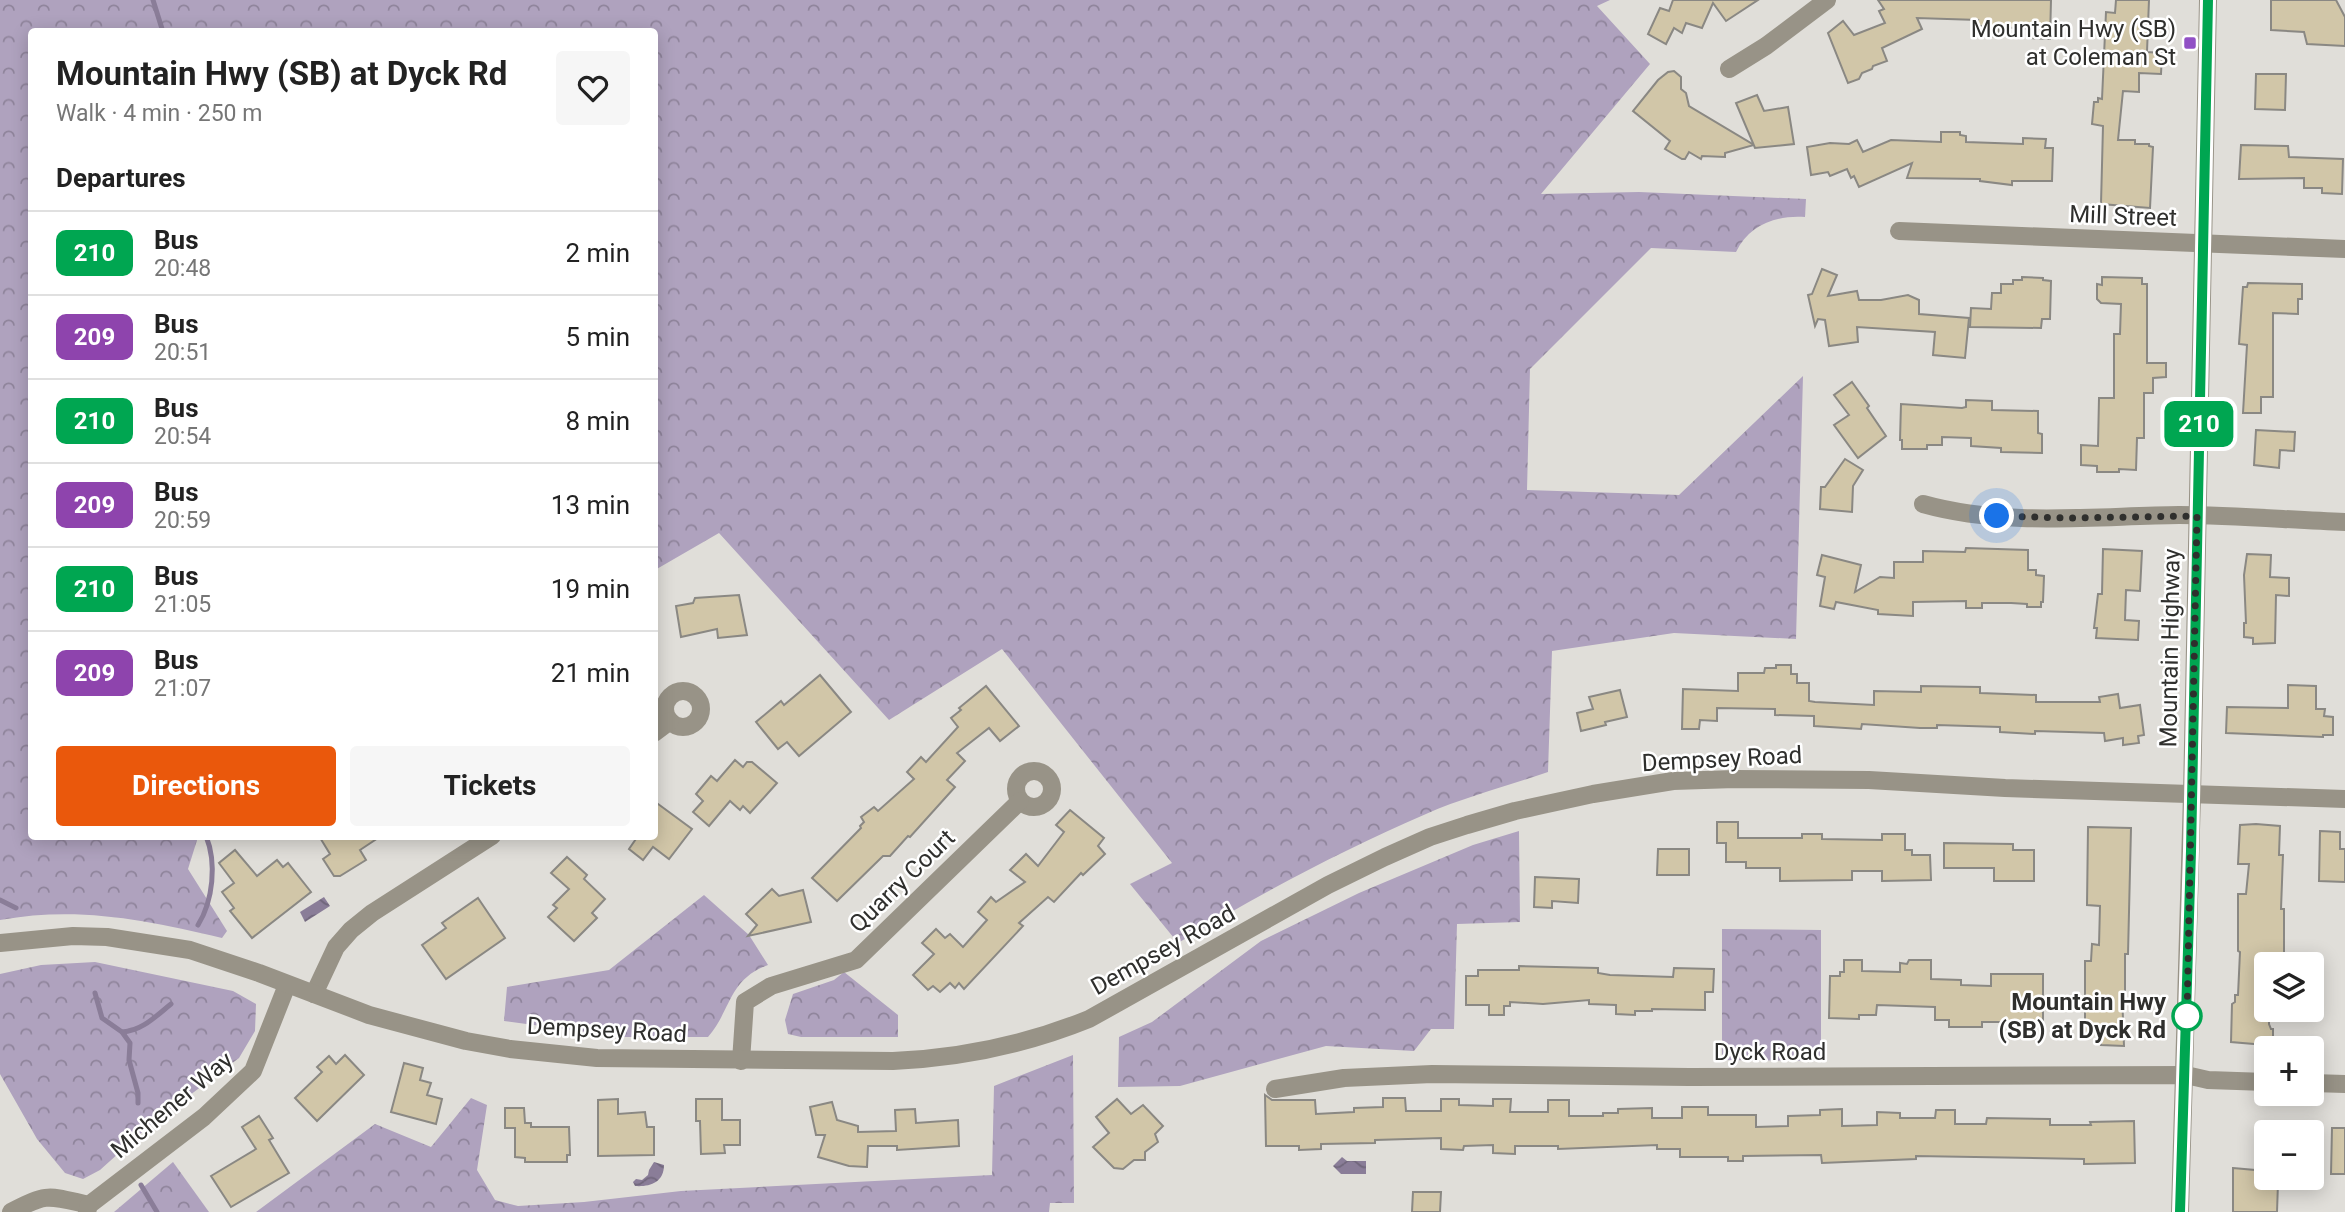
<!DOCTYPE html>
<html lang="en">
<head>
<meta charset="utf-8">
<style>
  :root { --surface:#fff; --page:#f6f6f6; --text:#222; --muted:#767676; --line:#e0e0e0; --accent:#ea580c }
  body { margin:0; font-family:Roboto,sans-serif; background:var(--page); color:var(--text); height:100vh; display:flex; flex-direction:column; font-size:26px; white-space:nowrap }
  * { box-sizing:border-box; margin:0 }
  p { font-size:23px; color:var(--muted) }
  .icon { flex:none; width:38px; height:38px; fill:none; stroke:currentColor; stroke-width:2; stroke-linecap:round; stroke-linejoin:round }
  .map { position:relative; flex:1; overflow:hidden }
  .panel { position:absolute; left:28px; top:28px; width:630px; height:812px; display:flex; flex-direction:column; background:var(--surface); border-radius:7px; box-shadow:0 4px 18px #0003 }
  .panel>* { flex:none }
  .badge { padding:0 14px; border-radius:10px; font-size:24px; line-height:46px }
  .buttons { position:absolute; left:2254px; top:952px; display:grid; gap:14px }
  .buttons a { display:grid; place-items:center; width:70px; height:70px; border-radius:7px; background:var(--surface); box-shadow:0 4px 18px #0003; font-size:35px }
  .you { position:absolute; width:35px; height:35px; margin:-18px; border:5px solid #fff; border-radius:50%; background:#1a73e8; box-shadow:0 0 0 10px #1a73e833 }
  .map>.badge { position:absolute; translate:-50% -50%; box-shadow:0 0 0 4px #fff }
  h2 { padding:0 28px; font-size:26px; line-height:63px }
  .round { display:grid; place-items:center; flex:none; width:74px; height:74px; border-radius:7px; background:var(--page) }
  .summary { display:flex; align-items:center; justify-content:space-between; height:119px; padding:0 28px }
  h1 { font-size:33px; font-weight:700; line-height:52px }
  .cta { display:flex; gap:14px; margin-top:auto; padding:14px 28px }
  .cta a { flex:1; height:80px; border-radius:7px; background:var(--accent); color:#fff; font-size:28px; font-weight:700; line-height:80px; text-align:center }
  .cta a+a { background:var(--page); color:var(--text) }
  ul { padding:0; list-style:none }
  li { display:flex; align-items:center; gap:21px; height:84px; padding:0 28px; border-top:2px solid var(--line) }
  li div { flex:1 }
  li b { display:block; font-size:26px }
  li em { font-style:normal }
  li .badge { min-width:77px; font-weight:700; text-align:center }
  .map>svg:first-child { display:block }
  .forest { fill:url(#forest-crowns) }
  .water { fill:url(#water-waves) }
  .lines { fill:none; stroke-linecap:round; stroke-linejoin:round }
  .stream { stroke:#8a7d98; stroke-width:5 }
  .building { fill:#d1c6a8; stroke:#8a8883; stroke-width:2 }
  .minor { stroke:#989387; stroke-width:18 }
  .tertiary { stroke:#989387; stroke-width:18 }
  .line-casing { stroke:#fff; stroke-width:16 }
  .line { stroke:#00a651; stroke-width:10 }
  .walk { stroke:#2f2f2d; stroke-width:7; stroke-dasharray:0 12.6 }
  .poi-dot { fill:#9150c5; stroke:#fff; stroke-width:2.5 }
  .stop-dot { fill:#fff; stroke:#00a651; stroke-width:3.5 }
  .labels { text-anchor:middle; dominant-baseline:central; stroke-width:5; stroke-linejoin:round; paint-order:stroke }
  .poi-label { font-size:24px; fill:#2f2f2d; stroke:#fff; text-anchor:end }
  .street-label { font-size:24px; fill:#2f2f2d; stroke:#fff }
  .stop-label { font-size:24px; font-weight:bold; fill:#2f2f2d; stroke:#fff; text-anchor:end }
</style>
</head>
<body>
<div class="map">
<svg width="2345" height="1212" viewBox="0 0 2345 1212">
  <defs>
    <pattern id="forest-crowns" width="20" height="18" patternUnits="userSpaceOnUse" patternTransform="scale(1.75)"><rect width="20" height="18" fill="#afa2be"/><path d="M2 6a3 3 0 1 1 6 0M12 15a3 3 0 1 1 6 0" fill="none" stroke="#8f849b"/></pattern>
    <pattern id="water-waves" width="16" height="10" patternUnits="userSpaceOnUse" patternTransform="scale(1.75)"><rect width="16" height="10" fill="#8a7d98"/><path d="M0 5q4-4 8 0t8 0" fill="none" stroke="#71677c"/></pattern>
  </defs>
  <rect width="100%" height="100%" fill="#e0ded9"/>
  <g class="forest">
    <path d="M0,0H1610L1597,6L1650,64L1541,194L1639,192L1806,199L1805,217C1776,215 1749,225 1736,252L1651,248L1530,369L1527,490L1679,495L1803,376L1796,639L1674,633L1552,651L1548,772C1508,786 1465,797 1426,814C1340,851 1258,895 1178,943L1130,884L1172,863L1002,649L889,720L719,533L655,570L654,32H32V836L198,837L188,869L227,931L222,938C145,920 79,906 0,920Z"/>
    <polygon points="1519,831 1520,922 1457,924 1454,1029 1431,1029 1414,1051 1326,1046 1180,1086 1118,1087 1119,1037 1152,1022 1261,941 1359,893 1473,845"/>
    <path d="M704,895L749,935L768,965C728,980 732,1009 708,1037H622L504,1021L507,987L609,970Z"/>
    <polygon points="1722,929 1821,930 1821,1061 1722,1060"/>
    <polygon points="95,962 233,991 256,1004 255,1031 239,1058 149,1126 100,1170 83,1179 65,1173 37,1139 0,1074 0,974 41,965"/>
    <polygon points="844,972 898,1015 898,1037 801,1037 788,1034 785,1020 793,994 834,980"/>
    <polygon points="1073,1055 1074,1203 1050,1203 1049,1212 256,1212 375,1124 431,1147 471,1098 487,1105 477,1170 495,1200 518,1206 584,1202 681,1191 992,1175 994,1086"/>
    <polygon points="173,1162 209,1212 114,1212"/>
  </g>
  <g class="water">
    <polygon points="324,897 330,906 305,922 300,912"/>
    <polygon points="1342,1157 1347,1161 1366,1161 1366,1174 1341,1174 1333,1166"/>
    <path d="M654,1162L664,1165C664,1183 649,1187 635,1186L633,1182L636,1179L642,1180L648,1175L649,1170Z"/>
  </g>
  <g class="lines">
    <g class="stream">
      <polyline points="153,0 163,32"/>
      <polyline points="0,900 16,908"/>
      <path d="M198,925C213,901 217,863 206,836"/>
      <polyline points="95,993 102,1018 122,1032 130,1043 129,1060 138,1093 138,1103"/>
      <path d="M122,1032C142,1031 156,1016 171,1004"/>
      <polyline points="141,1185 157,1212"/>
    </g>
  </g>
  <g class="building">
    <polygon points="1673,0 1758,0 1726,21 1713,3 1702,28 1686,23 1682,33 1674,28 1666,44 1648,34 1660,8 1669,11"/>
    <polygon points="1878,0 2051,0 2050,39 2029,38 2029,29 1999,27 1998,37 1981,35 1981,26 1977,26 1978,20 1917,18 1922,29 1882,48 1887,61 1873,66 1872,69 1862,73 1859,79 1848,83 1828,33 1843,21 1854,35 1885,23 1879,11 1884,9"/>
    <polygon points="2116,0 2149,0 2147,52 2162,53 2161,74 2139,73 2139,92 2123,91 2118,140 2135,140 2135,144 2149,144 2149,146 2153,147 2150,208 2101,204 2103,126 2092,124 2094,102 2098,102 2098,98 2102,99 2106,12 2115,13"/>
    <polygon points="2271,0 2336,0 2345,17 2345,46 2307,44 2304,32 2271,30"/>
    <polygon points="1674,71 1681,77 1681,89 1686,93 1689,106 1754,145 1725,153 1725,157 1702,156 1701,159 1689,152 1685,159 1682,159 1665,149 1670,141 1633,111 1658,80 1668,72"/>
    <polygon points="2256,74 2286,74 2285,110 2255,109"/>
    <polygon points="1757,95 1764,111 1788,107 1794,144 1755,148 1736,103"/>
    <polygon points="1941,132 1960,132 1960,135 1966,136 1966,142 2023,144 2023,138 2046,139 2045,148 2053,148 2052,181 2012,181 2012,185 1980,181 1980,179 1907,178 1912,163 1859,187 1854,176 1851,178 1847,169 1830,176 1828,172 1811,175 1807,147 1830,143 1849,144 1857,140 1863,152 1891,140 1941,142"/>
    <polygon points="2241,145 2288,146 2289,157 2343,159 2342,194 2322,193 2322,188 2304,188 2304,178 2239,179"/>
    <polygon points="1822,269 1837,275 1828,296 1857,291 1859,300 1881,300 1908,295 1919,300 1919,314 1969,318 1965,358 1933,355 1935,332 1857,327 1858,342 1829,346 1825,320 1818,319 1815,326 1808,295 1812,294"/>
    <polygon points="2022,277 2043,278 2043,280 2051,281 2050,319 2042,319 2041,328 1970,327 1971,308 1991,309 1992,293 2001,293 2001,284 2013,284 2013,280 2022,280"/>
    <polygon points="2102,277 2142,278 2142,284 2147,284 2147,363 2166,363 2166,377 2153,378 2153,393 2144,393 2144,438 2137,438 2136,470 2119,469 2119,472 2097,472 2097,466 2081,465 2081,445 2098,446 2099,398 2114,398 2114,334 2120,334 2121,304 2101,303 2097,299 2097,284 2102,285"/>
    <polygon points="2248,283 2302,284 2302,299 2298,299 2298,314 2273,313 2273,397 2261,397 2261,413 2243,413 2247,345 2239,344 2243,287 2247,287"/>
    <polygon points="1852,382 1869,406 1867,408 1886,436 1858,458 1834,425 1849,415 1834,395"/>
    <polygon points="1966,400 1992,401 1992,410 2038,411 2038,433 2042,434 2042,453 2001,452 2001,448 1971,446 1971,438 1942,437 1942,445 1927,445 1927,449 1902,449 1902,440 1900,440 1901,404 1962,408 1966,407"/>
    <polygon points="2256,430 2295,432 2294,451 2280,450 2279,468 2254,465"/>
    <polygon points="1845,459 1863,470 1853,486 1852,512 1820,509 1821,487 1825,487"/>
    <polygon points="1966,548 2028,550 2028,570 2036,570 2036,575 2044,576 2043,602 2041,602 2041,607 2027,607 2027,604 2011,603 1982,603 1982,608 1966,608 1966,601 1913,602 1913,616 1878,614 1878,610 1836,602 1834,609 1820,606 1825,577 1817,575 1822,555 1861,565 1855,592 1880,577 1894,578 1894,562 1923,562 1923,551 1965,552"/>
    <polygon points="2103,549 2142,551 2140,591 2126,590 2125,620 2139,621 2138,640 2096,638 2097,628 2094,628 2098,594 2102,594"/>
    <polygon points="2247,554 2271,555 2270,577 2289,578 2289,596 2276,595 2275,643 2253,644 2253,638 2244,637 2244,623 2246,623 2244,575"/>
    <polygon points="739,595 747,635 718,638 717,629 681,637 676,606 693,603 695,598"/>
    <polygon points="1776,665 1791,665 1791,674 1797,674 1797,683 1809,683 1809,701 1815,702 1874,705 1874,691 1921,692 1921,686 1980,687 1980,693 2036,695 2036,702 2100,702 2099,697 2118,694 2120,708 2140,705 2144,735 2138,736 2139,743 2123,745 2123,738 2105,741 2104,733 2035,731 2035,734 2000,732 2000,727 1937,725 1937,728 1920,728 1862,724 1861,729 1814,726 1814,716 1775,715 1775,709 1717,708 1717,721 1700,720 1699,729 1682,729 1683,689 1738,691 1738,673 1764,673 1765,668 1776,668"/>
    <polygon points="820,675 851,712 799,756 787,742 778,749 756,722 781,701 784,705"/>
    <polygon points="2288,685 2316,686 2316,709 2325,709 2324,716 2333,717 2333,735 2323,735 2323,737 2226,733 2227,707 2288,708"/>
    <polygon points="986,686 1019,726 1000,741 989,728 957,753 965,761 947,780 955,787 910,837 908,836 890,856 883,856 837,901 812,878 861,828 860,826 864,822 861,817 874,807 878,811 914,779 907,772 921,757 926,762 958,727 951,718 961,710 959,708"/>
    <polygon points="1620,690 1627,717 1605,722 1606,725 1581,731 1577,713 1593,709 1589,697"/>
    <polygon points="735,760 743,767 747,762 752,762 777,783 750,813 743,806 740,810 730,801 709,826 693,812 703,801 696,794 711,776 717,781"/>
    <polygon points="654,801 692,829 669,859 653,847 643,860 629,849 638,836 654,836"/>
    <polygon points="1070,810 1104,838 1098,846 1105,854 1083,875 1081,873 1054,902 1048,897 1019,923 1023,926 964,989 959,983 955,988 950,983 940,992 933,986 928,990 913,975 934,954 922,943 936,929 945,938 950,934 963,947 987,920 978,912 991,897 996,902 1025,882 1010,870 1026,854 1038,866 1064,832 1056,825"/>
    <polygon points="1717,822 1738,822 1738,838 1802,838 1802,834 1822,834 1822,839 1882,840 1882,834 1905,834 1905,850 1912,850 1912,855 1930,855 1931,880 1882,881 1882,871 1852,871 1852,880 1780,881 1780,868 1746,868 1746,862 1726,862 1726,843 1717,843"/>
    <polygon points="2256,824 2280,826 2279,855 2283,855 2281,909 2284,909 2284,957 2273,957 2273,964 2266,964 2266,1010 2269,1010 2269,1024 2271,1029 2273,1029 2273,1044 2266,1045 2231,1042 2232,1004 2235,1002 2235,995 2238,995 2240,952 2238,951 2238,894 2246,894 2249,864 2238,864 2240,825"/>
    <polygon points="2088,827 2131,828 2128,954 2125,954 2125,992 2122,992 2124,1046 2101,1045 2101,1033 2085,1033 2085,961 2091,961 2092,944 2099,945 2100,906 2087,905"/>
    <polygon points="2320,831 2340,832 2340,849 2345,849 2345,882 2319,881"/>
    <polygon points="319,836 381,836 360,850 366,860 340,876 334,876 323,859 330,854"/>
    <polygon points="1944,843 2013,844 2013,850 2034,850 2034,881 1994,881 1994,868 1944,868"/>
    <polygon points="1658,849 1689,849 1689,875 1657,875"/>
    <polygon points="235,850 257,876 277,860 283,867 288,863 311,892 252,938 230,911 234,908 222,892 234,883 219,863"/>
    <polygon points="567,857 587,875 584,879 605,899 592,913 597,918 574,941 548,917 557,908 553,905 569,889 551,873"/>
    <polygon points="1535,877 1579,879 1578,903 1552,901 1552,908 1534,907"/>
    <polygon points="772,889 779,896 803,890 811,922 748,936 757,925 746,914"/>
    <polygon points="478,898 505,938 446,979 422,945 446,928 442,923"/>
    <polygon points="1844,960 1862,960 1862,971 1900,972 1900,963 1907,964 1909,960 1931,960 1931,979 1961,980 1961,985 1991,986 1991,974 2043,974 2043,1022 1982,1022 1982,1027 1949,1027 1949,1020 1935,1020 1935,1007 1877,1005 1876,1015 1859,1015 1859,1019 1829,1018 1830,976 1840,976 1840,972 1844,972"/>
    <polygon points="1519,966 1598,968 1598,973 1610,975 1673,977 1674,968 1714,969 1713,992 1705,992 1705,1010 1652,1009 1652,1011 1635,1011 1635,1015 1616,1014 1616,1005 1589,1004 1589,1000 1543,1004 1510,1002 1510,1006 1504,1006 1504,1015 1489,1015 1489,1005 1466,1005 1466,976 1478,976 1478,970 1519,970"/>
    <polygon points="345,1055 364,1075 317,1121 295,1098 322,1072 317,1067 329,1056 336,1064"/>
    <polygon points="404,1063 423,1068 420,1080 431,1083 427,1095 442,1099 436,1124 391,1112"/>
    <polygon points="1265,1095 1272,1100 1315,1100 1316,1114 1354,1112 1354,1108 1383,1107 1383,1098 1405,1098 1406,1111 1441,1111 1441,1099 1459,1099 1459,1105 1493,1106 1493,1099 1511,1099 1510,1112 1548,1112 1548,1100 1569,1100 1569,1116 1603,1116 1603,1113 1618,1113 1618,1109 1652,1108 1652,1118 1682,1118 1682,1107 1708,1107 1708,1115 1756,1115 1756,1127 1788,1126 1788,1116 1820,1115 1820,1110 1842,1109 1842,1126 1877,1125 1877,1112 1900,1113 1900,1118 1935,1118 1936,1110 1955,1110 1955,1124 1986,1124 1987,1118 2050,1119 2050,1125 2091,1125 2090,1122 2134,1121 2135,1163 2084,1164 2084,1159 1916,1156 1916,1159 1822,1163 1821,1155 1743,1156 1743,1161 1728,1161 1728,1157 1680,1157 1680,1149 1657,1149 1657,1145 1558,1149 1558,1146 1515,1146 1515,1154 1493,1153 1493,1145 1464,1146 1463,1150 1441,1149 1441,1138 1375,1140 1375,1143 1321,1144 1321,1149 1299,1150 1299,1146 1266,1146"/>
    <polygon points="618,1099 618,1114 645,1112 647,1127 654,1127 654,1155 598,1156 598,1100"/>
    <polygon points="696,1099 722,1099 722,1120 740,1120 740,1145 724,1145 725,1153 701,1154 700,1121 696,1121"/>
    <polygon points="1117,1099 1131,1114 1143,1105 1163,1126 1155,1134 1158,1142 1145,1152 1145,1160 1134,1160 1123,1169 1114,1168 1093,1147 1109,1133 1096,1117"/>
    <polygon points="832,1102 837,1120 858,1126 858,1132 896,1131 895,1110 915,1109 916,1123 958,1120 959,1146 897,1150 897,1146 868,1146 867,1167 849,1166 818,1157 825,1135 816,1135 810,1107"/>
    <polygon points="505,1108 524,1108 525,1123 531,1123 531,1127 569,1127 570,1155 567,1155 567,1162 525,1162 525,1158 515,1157 515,1128 505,1128"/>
    <polygon points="259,1116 273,1138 269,1140 289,1173 231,1207 211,1176 256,1149 242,1127"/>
    <polygon points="2332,1128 2345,1128 2345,1174 2331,1174"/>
    <polygon points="2233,1168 2266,1171 2266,1178 2276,1178 2276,1183 2278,1183 2277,1212 2233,1212"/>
    <polygon points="1413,1192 1441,1192 1440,1212 1412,1212"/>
  </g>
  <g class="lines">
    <g class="minor">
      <polyline points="1729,69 1766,46 1827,0"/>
      <polyline points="1899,231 2345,249"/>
      <path d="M1923,504C2005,527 2095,516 2179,515C2234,515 2290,520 2345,522"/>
      <circle cx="683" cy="709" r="18"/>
      <polyline points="654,733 670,721"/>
      <circle cx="1034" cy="789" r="18"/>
      <polyline points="2192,795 2208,0"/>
      <polyline points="314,994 336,947 351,930 372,913 492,836"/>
      <polyline points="741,1061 745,1002 771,986 856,960 1020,801"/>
      <polyline points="2312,1083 2345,1084"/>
      <polyline points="1275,1089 1344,1078 1432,1074 1689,1077 2186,1075 2208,1080 2266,1082"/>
      <path d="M11,1212C48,1192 49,1196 89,1205"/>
      <polyline points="87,1212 89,1205 204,1117 253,1071 287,985"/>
    </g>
    <g class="tertiary">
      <path d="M0,943L73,936L107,937L190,950L259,973L369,1015L466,1041L510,1049L597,1058L893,1061C962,1058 1025,1045 1089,1019L1328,885L1385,857L1430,837L1467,825L1515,811L1593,794L1673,781L1735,779L1869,780L2005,788L2345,799"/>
      <polyline points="2180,1212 2192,795"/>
    </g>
  </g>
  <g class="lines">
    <defs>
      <polyline id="line" points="2180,1212 2191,851 2208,0"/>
    </defs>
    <use href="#line" class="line-casing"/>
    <use href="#line" class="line"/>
    <polyline class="walk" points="1997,516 2067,518 2197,516 2187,1018 2187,1016"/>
  </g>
  <rect class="poi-dot" x="2183" y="36" width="14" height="14" rx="3.5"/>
  <circle class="stop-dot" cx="2187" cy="1016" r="14"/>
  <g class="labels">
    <g class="poi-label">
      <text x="2176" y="29">Mountain Hwy (SB)<tspan x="2176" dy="28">at Coleman St</tspan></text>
    </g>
    <g class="street-label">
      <text transform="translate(2123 216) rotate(2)">Mill Street</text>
      <text transform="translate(2170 648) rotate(-89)">Mountain Highway</text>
      <text transform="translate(1722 759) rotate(-3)">Dempsey Road</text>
      <text transform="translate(902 881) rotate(-44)">Quarry Court</text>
      <text transform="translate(1163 950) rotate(-29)">Dempsey Road</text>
      <text transform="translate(607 1030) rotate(3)">Dempsey Road</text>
      <text x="1770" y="1052">Dyck Road</text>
      <text transform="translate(172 1105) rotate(-40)">Michener Way</text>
    </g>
    <g class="stop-label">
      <text x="2166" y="1002">Mountain Hwy<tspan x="2166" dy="28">(SB) at Dyck Rd</tspan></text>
    </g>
  </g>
</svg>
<div class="buttons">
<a><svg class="icon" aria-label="layers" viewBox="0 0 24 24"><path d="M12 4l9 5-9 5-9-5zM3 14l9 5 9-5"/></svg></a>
<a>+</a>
<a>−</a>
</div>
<div class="you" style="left:1997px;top:516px"></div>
<b class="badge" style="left:2199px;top:424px;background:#00a651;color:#fff">210</b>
<section class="panel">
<div class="summary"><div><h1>Mountain Hwy (SB) at Dyck Rd</h1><p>Walk · 4 min · 250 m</p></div><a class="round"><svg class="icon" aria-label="heart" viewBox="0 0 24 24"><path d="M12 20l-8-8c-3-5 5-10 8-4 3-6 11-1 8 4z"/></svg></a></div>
<h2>Departures</h2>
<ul>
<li><span class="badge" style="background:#00a651;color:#fff">210</span><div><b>Bus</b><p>20:48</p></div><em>2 min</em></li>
<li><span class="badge" style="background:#8e44ad;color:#fff">209</span><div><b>Bus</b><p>20:51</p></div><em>5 min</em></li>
<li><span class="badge" style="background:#00a651;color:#fff">210</span><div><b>Bus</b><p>20:54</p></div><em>8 min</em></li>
<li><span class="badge" style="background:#8e44ad;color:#fff">209</span><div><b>Bus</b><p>20:59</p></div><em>13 min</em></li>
<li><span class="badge" style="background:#00a651;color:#fff">210</span><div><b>Bus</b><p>21:05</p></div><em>19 min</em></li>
<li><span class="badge" style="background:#8e44ad;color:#fff">209</span><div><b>Bus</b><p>21:07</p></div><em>21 min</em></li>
</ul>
<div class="cta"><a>Directions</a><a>Tickets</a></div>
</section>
</div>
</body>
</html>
